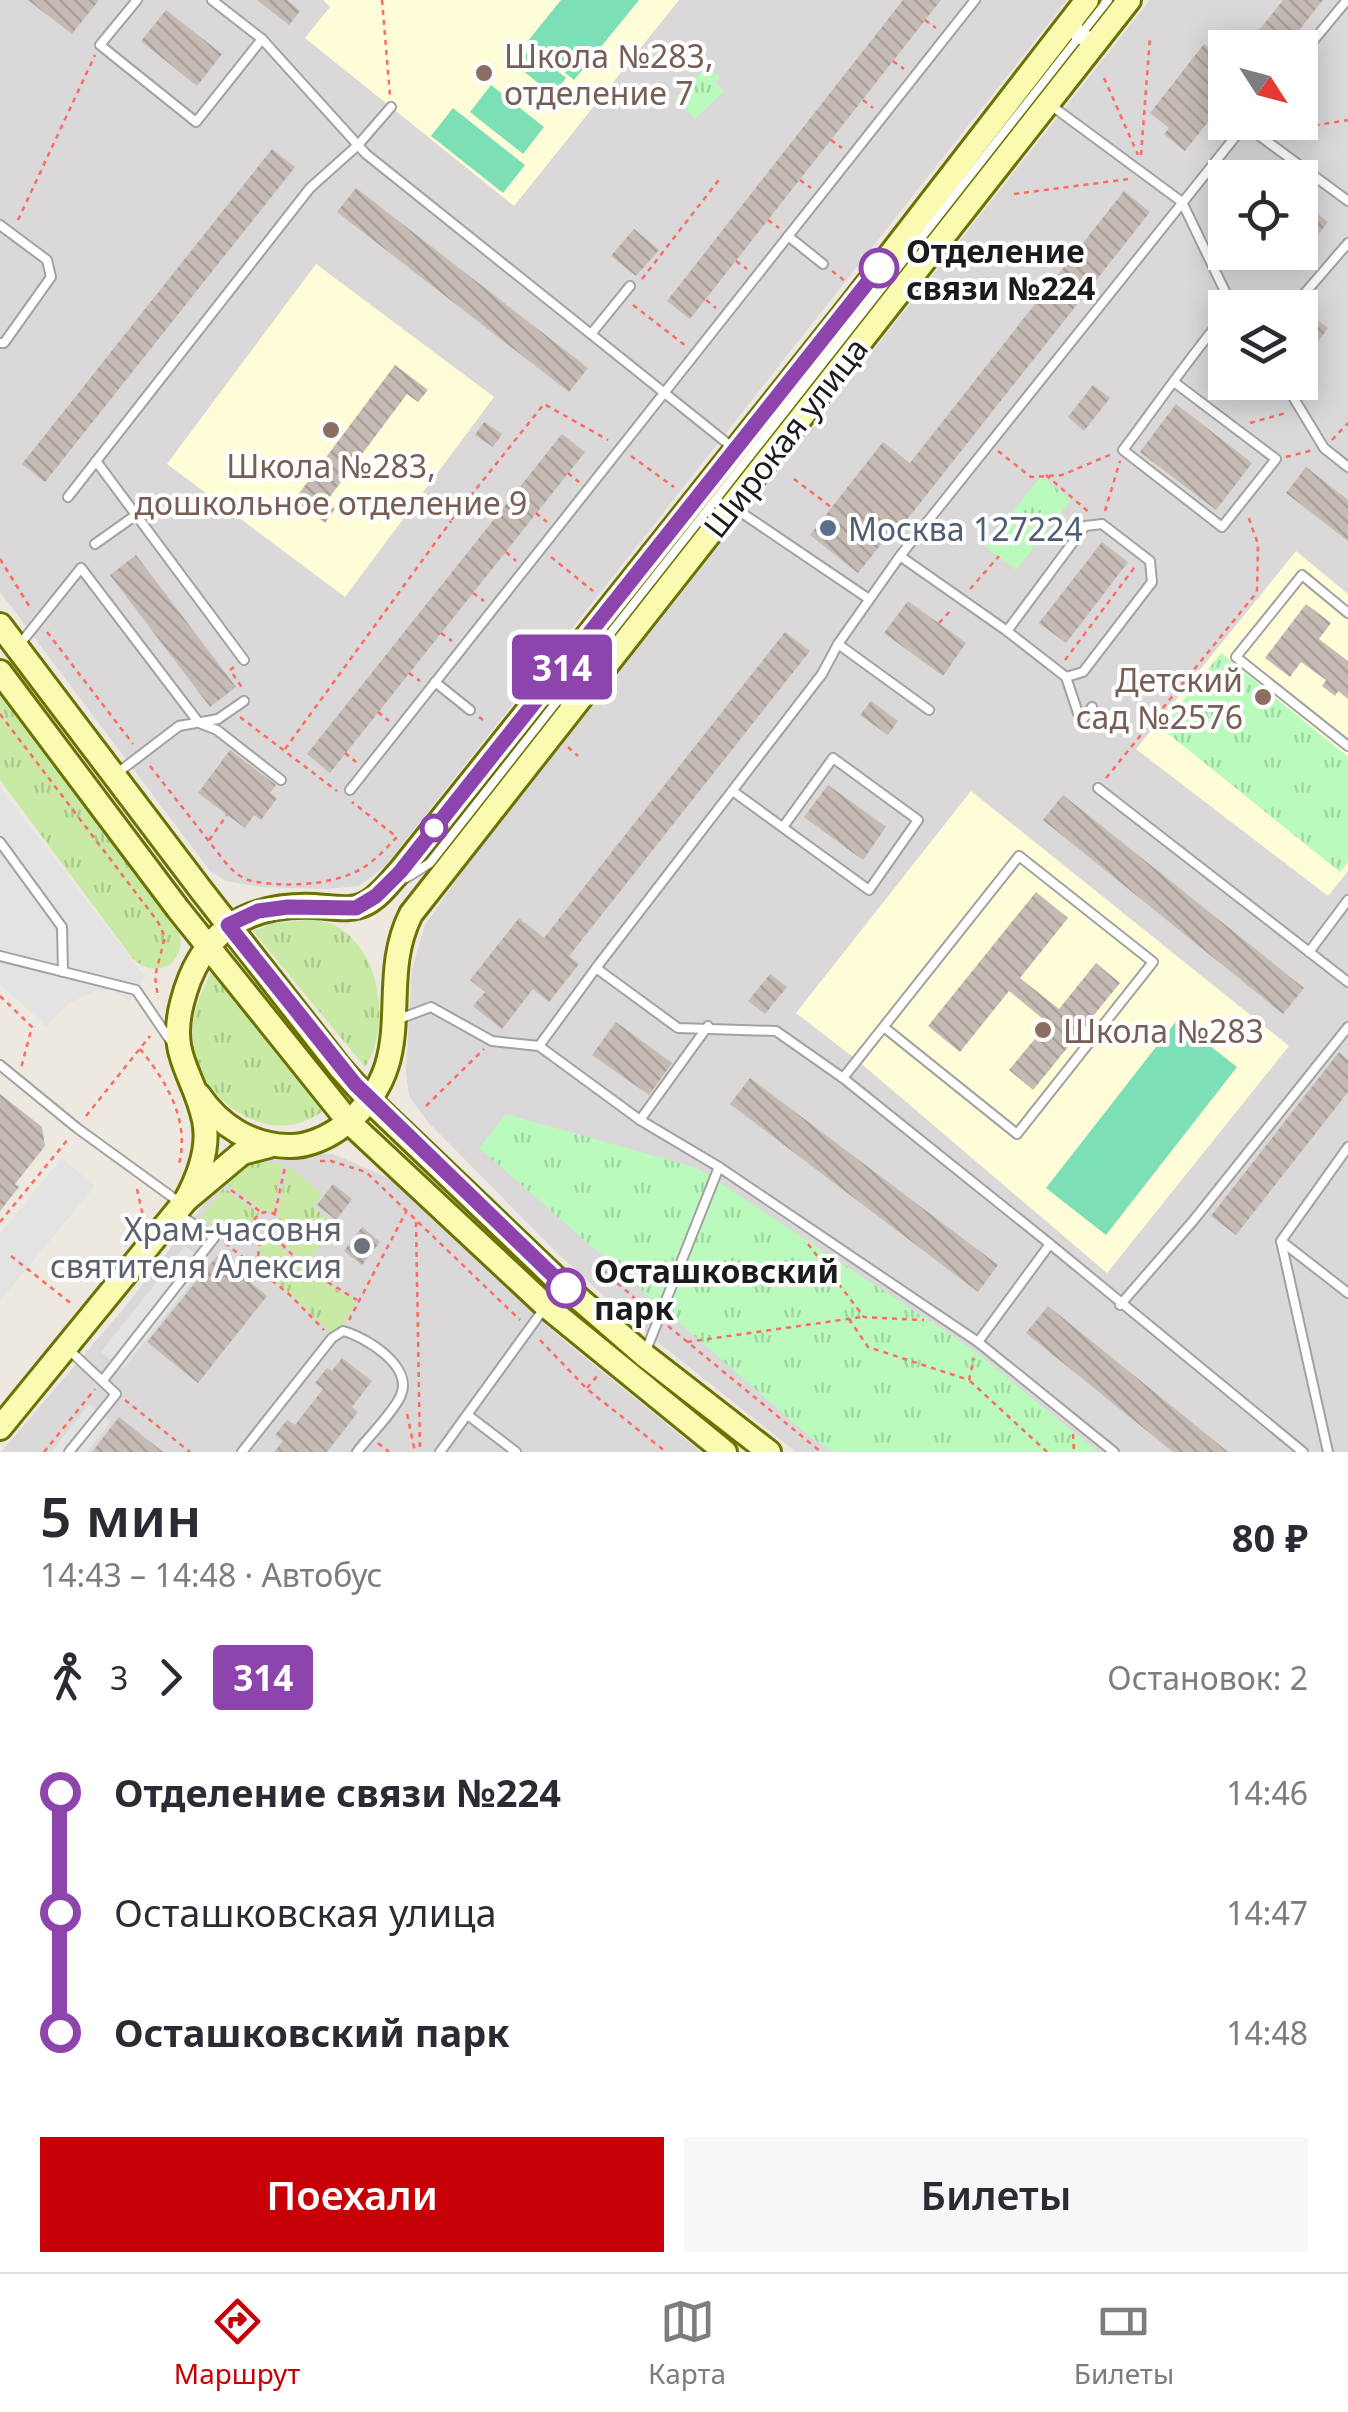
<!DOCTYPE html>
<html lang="ru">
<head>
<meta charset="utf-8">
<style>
  :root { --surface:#fff; --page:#f7f7f7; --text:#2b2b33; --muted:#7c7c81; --line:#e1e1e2; --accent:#c70008 }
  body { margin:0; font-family:"Noto Sans",sans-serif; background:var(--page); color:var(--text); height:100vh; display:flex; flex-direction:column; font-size:38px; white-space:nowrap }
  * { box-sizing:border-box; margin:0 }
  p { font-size:32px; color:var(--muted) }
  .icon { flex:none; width:55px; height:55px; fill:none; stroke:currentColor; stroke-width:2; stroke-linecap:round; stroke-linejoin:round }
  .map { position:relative; height:1452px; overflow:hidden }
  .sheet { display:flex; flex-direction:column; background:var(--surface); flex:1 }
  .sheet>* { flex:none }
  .badge { padding:0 20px; border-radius:8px; font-size:35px; line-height:65px }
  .needle { width:65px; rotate:126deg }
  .tools { position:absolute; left:1208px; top:30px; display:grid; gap:20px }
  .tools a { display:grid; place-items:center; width:110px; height:110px; border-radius:0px; background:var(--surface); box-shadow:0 5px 25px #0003; font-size:50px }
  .map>.badge { position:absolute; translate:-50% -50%; box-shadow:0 0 0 5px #fff }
  .legs { display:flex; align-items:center; gap:15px; height:110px; padding:0 40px; font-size:32px }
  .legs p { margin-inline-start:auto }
  .headline { display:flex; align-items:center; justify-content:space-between; height:170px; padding:0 40px }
  h1 { font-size:55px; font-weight:600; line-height:75px }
  .button { display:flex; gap:20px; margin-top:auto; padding:20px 40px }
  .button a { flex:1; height:115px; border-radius:0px; background:var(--accent); color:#fff; font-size:40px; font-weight:600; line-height:115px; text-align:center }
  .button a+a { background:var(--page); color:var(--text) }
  ul { padding:0 40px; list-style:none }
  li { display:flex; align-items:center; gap:35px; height:120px; font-size:38px }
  li i { display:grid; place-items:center; width:15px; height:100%; margin:0 12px; background:currentColor }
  li i::after { content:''; width:25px; height:25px; margin:-12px; border:8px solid; border-radius:50%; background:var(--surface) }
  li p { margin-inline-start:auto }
  li:first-child i { background:linear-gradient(#0000 50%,currentColor 0) }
  li:last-child i { background:linear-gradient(currentColor 50%,#0000 0) }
  .menu { display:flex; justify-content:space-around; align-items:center; height:140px; border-top:2px solid var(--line); background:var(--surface); font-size:28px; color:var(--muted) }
  .menu a { display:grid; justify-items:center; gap:5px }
  .menu .selected { color:var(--accent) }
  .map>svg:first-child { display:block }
  .residential { fill:#dad8d8; fill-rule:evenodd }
  .education { fill:#fffdd8 }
  .grass { fill:url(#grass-tufts) }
  .park { fill:url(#park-tufts) }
  .pitch { fill:#7cdfb5 }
  .parking { fill:#e3e3e3 }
  .building { fill:url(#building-back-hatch) }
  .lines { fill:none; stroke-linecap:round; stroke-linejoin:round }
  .lane-casing { stroke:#a2a2a2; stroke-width:12 }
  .street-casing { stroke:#a2a2a2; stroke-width:20 }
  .secondary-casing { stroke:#6b7202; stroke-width:28 }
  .path { stroke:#fc6c62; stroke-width:2.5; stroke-dasharray:5 5; stroke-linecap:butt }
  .lane { stroke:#fff; stroke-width:8 }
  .street { stroke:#fff; stroke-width:15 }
  .secondary { stroke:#fafab1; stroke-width:22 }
  .line-1-casing { stroke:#fff; stroke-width:22 }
  .line-1 { stroke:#8e44ad; stroke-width:15 }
  .education-dot { fill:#8d6e63; stroke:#fff; stroke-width:4 }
  .stop-1-dot { fill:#fff; stroke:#8e44ad; stroke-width:5 }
  .service-dot { fill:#5c6f8a; stroke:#fff; stroke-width:4 }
  .worship-dot { fill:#6b7280; stroke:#fff; stroke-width:4 }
  .labels { text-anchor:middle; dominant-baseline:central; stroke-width:8; stroke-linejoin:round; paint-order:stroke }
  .education-label { font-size:32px; fill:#785e54; stroke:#fff; text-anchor:start }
  .stop-label { font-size:32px; font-weight:bold; fill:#1b1b1b; stroke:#fff; text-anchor:start }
  .street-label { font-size:32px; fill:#1b1b1b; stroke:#fff }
  .service-label { font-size:32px; fill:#4e5e75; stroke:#fff; text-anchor:start }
  .worship-label { font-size:32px; fill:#5b616d; stroke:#fff; text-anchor:end }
</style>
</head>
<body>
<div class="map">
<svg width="1348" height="1452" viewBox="0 0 1348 1452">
  <defs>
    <pattern id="grass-tufts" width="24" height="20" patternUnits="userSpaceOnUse" patternTransform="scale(2.5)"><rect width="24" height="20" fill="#c9eaa4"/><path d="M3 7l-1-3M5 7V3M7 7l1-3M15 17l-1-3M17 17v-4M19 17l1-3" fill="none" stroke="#acc88d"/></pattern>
    <pattern id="park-tufts" width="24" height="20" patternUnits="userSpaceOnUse" patternTransform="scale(2.5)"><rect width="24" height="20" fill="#bbfabd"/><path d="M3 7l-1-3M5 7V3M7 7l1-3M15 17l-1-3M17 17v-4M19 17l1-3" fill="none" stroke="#a0d6a2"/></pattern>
    <pattern id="building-back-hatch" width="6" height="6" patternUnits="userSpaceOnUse" patternTransform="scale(2.5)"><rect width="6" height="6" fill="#c5bab4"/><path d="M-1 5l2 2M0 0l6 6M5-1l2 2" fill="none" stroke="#a99f9a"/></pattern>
  </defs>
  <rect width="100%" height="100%" fill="#ede9e0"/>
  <g class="residential">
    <polygon points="0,0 1067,0 385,866 359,886 327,889 259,887 226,881 211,872 0,592"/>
    <path d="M1150,0H1348V1452H796L629,1319L553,1249L428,1122L409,1096L406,1072L412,969L425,925L467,865ZM1225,48H1300V122H1225ZM1225,178H1300V252H1225ZM1225,308H1300V382H1225Z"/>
    <polygon points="333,1154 391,1179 557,1335 701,1452 1,1452 125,1307 235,1164 248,1155"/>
  </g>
  <g class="education">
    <polygon points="323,0 679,0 514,206 305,38 330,7"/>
    <polygon points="316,264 494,397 345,597 167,464"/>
    <polygon points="1296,551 1348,594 1348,871 1328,896 1136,749"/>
    <polygon points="971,791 1289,1046 1107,1273 857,1060 796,1013"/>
  </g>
  <g class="grass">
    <path d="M0,692L170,914C181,934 187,947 170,965C154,971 146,970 133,959L0,780Z"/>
    <path d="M297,921C304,920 314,919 321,921C379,933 394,1024 365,1067L253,931L274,923Z"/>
    <path d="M212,971L324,1110C277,1149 208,1108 195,1055C187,1024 198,998 212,971Z"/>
    <polygon points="251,1161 283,1164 273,1212 263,1211 227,1184 240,1166"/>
    <polygon points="288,1166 322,1194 313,1207 329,1220 323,1231 324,1239 307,1266 278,1237 282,1223 277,1215"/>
    <polygon points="224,1188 259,1213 252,1225 224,1237 201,1217"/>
    <polygon points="261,1240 274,1240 304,1271 356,1301 342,1330 333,1336 291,1294 259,1269"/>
  </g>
  <g class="park">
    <polygon points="708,66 720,78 715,82 724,91 695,119 675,98"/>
    <polygon points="1041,476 1071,500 1016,570 985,546"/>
    <polygon points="1221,653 1348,757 1348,862 1340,872 1161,728"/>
    <polygon points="506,1114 697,1168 972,1349 1098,1452 834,1452 810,1437 479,1148"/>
  </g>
  <g class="pitch">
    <polygon points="561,0 639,0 574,80 527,42"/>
    <polygon points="530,48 566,78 553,95 517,66"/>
    <polygon points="491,85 544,127 523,154 470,112"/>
    <polygon points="453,108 525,165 503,193 431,136"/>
    <polygon points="1177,1020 1237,1067 1106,1235 1046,1188"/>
  </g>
  <g class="parking">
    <polygon points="0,787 145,977 129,1002 113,990 93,992 68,1004 46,1026 0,984"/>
    <polygon points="62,1158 95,1186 0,1301 0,1234"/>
    <polygon points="185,1246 207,1263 123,1369 101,1352"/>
    <polygon points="89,1404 111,1422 87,1452 51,1452"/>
  </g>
  <g class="building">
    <polygon points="28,0 99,0 72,34"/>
    <polygon points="257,0 287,0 300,11 289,25"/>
    <polygon points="903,0 941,0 690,319 667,301"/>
    <polygon points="1283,0 1323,0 1285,48 1245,48"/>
    <polygon points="166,10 222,54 197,86 141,41"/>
    <polygon points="1204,44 1225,60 1225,100 1185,151 1164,134 1169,128 1150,113"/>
    <polygon points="272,149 295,167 45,482 22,464"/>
    <polygon points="356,188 588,368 569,392 337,212"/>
    <polygon points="1124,191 1150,212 898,531 894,528 858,573 810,535 883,442 910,463"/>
    <polygon points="1300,201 1328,222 1300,258"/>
    <polygon points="634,229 659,250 636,276 611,256"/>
    <polygon points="1302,308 1328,328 1300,366 1300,310"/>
    <polygon points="395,365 428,390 418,402 407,394 326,502 335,509 325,523 294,500"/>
    <polygon points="1093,385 1110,398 1084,431 1068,417"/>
    <polygon points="1176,404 1252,463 1216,510 1140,452"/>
    <polygon points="484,422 502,434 493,447 475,435"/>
    <polygon points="562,434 585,452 330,773 307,754"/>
    <polygon points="1306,467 1348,500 1348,541 1286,493"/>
    <polygon points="1102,542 1128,562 1066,643 1039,623"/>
    <polygon points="136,555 236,687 210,707 110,575"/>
    <polygon points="908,601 966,643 943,676 884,633"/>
    <polygon points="1306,604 1331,623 1319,639 1348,661 1348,699 1338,691 1335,696 1322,686 1326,680 1301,662 1290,677 1265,658"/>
    <polygon points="785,632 810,651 569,956 579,964 549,1002 533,989 502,1029 473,1006 485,992 470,980 519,918 544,938"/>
    <polygon points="871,701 898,721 888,735 860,715"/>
    <polygon points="230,750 276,785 270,793 277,798 261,820 254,815 245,828 198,793"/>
    <polygon points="828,785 886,827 863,860 804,817"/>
    <polygon points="1063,795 1304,988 1283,1014 1043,820"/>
    <polygon points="1036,892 1068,918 1020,978 1059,1009 1096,963 1120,983 1033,1090 1009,1070 1048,1023 1009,991 960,1052 928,1026"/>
    <polygon points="770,974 787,987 765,1014 748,1001"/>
    <polygon points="616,1022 672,1063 649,1095 592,1055"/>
    <polygon points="1339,1052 1348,1060 1348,1092 1236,1235 1211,1216"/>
    <polygon points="750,1078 998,1265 978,1292 730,1104"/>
    <polygon points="0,1094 42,1127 45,1146 15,1184 19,1187 0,1211"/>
    <polygon points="333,1184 352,1199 336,1220 317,1205"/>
    <polygon points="362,1227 380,1242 362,1265 344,1251"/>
    <polygon points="217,1256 267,1296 198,1383 147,1342"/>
    <polygon points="1048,1306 1189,1420 1228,1452 1173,1452 1026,1333"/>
    <polygon points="342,1358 372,1381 352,1407 358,1412 327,1452 274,1452 283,1441 275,1435 287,1420 295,1425 323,1389 315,1383 327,1368 332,1371"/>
    <polygon points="119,1417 163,1452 92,1452"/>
  </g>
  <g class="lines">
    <defs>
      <g id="lane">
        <polyline points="137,0 100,45 196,122 262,39"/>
        <polyline points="212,0 262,39 366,154 732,447"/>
        <polyline points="1300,57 1347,0"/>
        <polyline points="1052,106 1182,202 1233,308"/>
        <polyline points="1245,125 1348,201"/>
        <polyline points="0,225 47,260 51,277 4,343 0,343"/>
        <polyline points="788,236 823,264"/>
        <polyline points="1292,308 1348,243"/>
        <polyline points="591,334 630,286"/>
        <path d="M1174,382L1276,459L1222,527L1123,450C1157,405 1189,358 1225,315"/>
        <polyline points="1284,382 1324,448 1348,467"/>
        <polyline points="96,461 244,660"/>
        <polyline points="68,497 310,188 358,145 391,107"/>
        <polyline points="736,509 869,599"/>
        <polyline points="95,544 136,515"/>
        <polyline points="900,556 1007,631 1066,677 1081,722 1092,707"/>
        <polyline points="1348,613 1302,575 1236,657 1348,746"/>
        <polyline points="1007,631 1085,526 1102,524 1150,561 1152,582 1083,672 1066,677"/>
        <polyline points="20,644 81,568 199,723 217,730 281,780"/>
        <polyline points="838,644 929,710"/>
        <polyline points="435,682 470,710"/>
        <polyline points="116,774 179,726 218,719 244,701"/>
        <polyline points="1098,788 1348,982"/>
        <polyline points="350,790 975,0"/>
        <polyline points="734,792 869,890 918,820 833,758 783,827"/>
        <polyline points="0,842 62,927 63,972"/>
        <polyline points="406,878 430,863 1108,0"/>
        <polyline points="1309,952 1348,900"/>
        <polyline points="0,956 136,990 170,1040"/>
        <polyline points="596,968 822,674 838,644 900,556 1247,122"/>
        <polyline points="399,1019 431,1007 492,1041 539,1046 640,1120"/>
        <polyline points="708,1026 640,1120 719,1167 978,1342 1114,1452"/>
        <polyline points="539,1046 596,968 678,1028 776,1031 843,1078 1050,1244 1303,1452"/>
        <polyline points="0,1065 77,1128 179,1202"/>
        <polyline points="843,1078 1019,856 1153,962 1017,1134 885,1028"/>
        <polyline points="1281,1241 1348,1293"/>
        <polyline points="1120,1305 1193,1221 1348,1027"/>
        <polyline points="978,1342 1050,1244"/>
        <polyline points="67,1348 116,1394 69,1452"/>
        <polyline points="645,1353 719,1167"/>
        <polyline points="103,1380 214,1238 180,1215"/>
        <polyline points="469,1416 516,1452"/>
        <path d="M242,1452L332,1338L343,1331C366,1337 413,1366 401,1395C394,1412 368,1437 357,1452"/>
        <polyline points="440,1452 543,1310"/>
        <polyline points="1328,1452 1281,1241 1348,1147"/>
      </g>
      <g id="street">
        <polyline points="1077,13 1074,26 1079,36 1092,40 1103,33"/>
        <polyline points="560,670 557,682 563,692 574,695 585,690"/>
      </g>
      <g id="secondary">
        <polyline points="0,625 201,890 341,1069 369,1100 562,1284 644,1355 769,1452"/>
        <polyline points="0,672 178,909 349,1122 546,1306 725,1452"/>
        <path d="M199,1095C220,1126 251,1145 288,1146C307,1147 329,1137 344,1125C424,1063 374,987 411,914L1129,0"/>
        <path d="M186,1200C199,1176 210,1148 204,1120C194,1073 168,1057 182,1003C199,934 244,903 315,906C332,907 351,912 367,903C380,896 390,882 400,871L852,304L1087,0"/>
        <polyline points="0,1428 186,1200 242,1153 269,1146"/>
      </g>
    </defs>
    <use href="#lane" class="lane-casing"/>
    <use href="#street" class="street-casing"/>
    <use href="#secondary" class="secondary-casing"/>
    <g class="path">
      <polyline points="382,0 390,96"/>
      <polyline points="925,20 936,28"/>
      <polyline points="893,61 904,69"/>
      <polyline points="1104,78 1138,155"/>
      <polyline points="863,100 873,108"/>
      <polyline points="1275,132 1348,120"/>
      <polyline points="831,140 842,148"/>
      <polyline points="1141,155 1150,37"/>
      <polyline points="800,180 811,188"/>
      <polyline points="1014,194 1129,179"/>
      <polyline points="1300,200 1308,189"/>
      <polyline points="18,220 95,55"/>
      <polyline points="768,220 779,228"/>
      <polyline points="736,261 747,269"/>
      <polyline points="832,271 845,281"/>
      <polyline points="642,279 721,177"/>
      <polyline points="706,300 716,308"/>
      <polyline points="633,305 686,346"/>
      <polyline points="1220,344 1224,401"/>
      <polyline points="1250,423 1286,413"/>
      <polyline points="1332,440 1348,423"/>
      <polyline points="998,451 1031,477 1062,475 1112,454"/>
      <polyline points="631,456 674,487"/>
      <polyline points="1286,457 1313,450"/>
      <polyline points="568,473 579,482"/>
      <polyline points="1046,475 1091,514"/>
      <polyline points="794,479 831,507"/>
      <polyline points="413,507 452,519 544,404 608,440"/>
      <polyline points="1105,511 1120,461"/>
      <polyline points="536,513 547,522"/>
      <polyline points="506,552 516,561"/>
      <polyline points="551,557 593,591"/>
      <polyline points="0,559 31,609"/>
      <polyline points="970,589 999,556"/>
      <polyline points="473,593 484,601"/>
      <polyline points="939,623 951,610"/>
      <polyline points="47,632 133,744"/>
      <polyline points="441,633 452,641"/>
      <polyline points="1065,660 1134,568"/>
      <polyline points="234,667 230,670 243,689"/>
      <polyline points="409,673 420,681"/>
      <polyline points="378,712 389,721"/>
      <polyline points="0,714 158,922 165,937 155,976 158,998"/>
      <polyline points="240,717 337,791"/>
      <polyline points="479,717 487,723"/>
      <polyline points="568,747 578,756"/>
      <polyline points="285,749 451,521"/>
      <polyline points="345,753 356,762"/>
      <path d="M150,766L229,867C237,874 245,881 257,882C288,887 333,885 361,869C375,861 386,848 397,837L352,802"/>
      <polyline points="1106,778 1257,592 1258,544 1248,516"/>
      <polyline points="209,840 227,815"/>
      <polyline points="0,996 32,1027 21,1068"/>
      <path d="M140,1049C167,1082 190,1121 179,1164"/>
      <polyline points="426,1106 484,1049"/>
      <polyline points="86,1116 150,1036"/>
      <polyline points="320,1161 331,1161 366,1172 520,1320"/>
      <polyline points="137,1189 143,1216"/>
      <polyline points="231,1190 261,1212"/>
      <circle cx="267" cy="1226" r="14"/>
      <polyline points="275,1213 285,1167"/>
      <polyline points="0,1222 69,1138"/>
      <polyline points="416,1222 420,1452"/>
      <polyline points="275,1237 306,1269 357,1300"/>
      <polyline points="226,1239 254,1227"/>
      <polyline points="225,1243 290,1295 324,1330"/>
      <polyline points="808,1244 864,1317 924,1320"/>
      <polyline points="11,1256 73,1305"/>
      <polyline points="595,1263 650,1312"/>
      <polyline points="257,1266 260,1239"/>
      <polyline points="849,1319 868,1347 969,1380 974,1358"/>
      <polyline points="349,1320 406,1212"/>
      <polyline points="668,1326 821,1452"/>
      <polyline points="540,1340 587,1389 666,1452"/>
      <polyline points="687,1342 862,1317"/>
      <polyline points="970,1381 1047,1452"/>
      <polyline points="587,1388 598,1375"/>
      <polyline points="125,1400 190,1452"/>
      <polyline points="407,1414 415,1452"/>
      <polyline points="1073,1434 1074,1452"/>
      <polyline points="378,1443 389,1452"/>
      <polyline points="44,1452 95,1389"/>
    </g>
    <use href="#lane" class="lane"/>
    <use href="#street" class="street"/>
    <use href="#secondary" class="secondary"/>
  </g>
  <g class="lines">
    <defs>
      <polyline id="line-1" points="566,1288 355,1084 228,925 258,911 288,907 356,908 376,896 400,872 879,268"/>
    </defs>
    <use href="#line-1" class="line-1-casing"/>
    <use href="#line-1" class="line-1"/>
  </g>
  <g class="education-dot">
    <circle cx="484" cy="73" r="10"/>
    <circle cx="331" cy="430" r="10"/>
    <circle cx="1263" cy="697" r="10"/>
    <circle cx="1043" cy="1030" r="10"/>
  </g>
  <g class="stop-1-dot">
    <circle cx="879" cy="268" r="18"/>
    <circle cx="434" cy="828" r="12"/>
    <circle cx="566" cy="1288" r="18"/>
  </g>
  <circle class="service-dot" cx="828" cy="528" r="10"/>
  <circle class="worship-dot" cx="362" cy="1246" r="10"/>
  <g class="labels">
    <g class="education-label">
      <text x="504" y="55">Школа №283,<tspan x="504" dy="37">отделение 7</tspan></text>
      <text x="331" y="465" text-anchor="middle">Школа №283,<tspan x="331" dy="37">дошкольное отделение 9</tspan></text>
      <text x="1243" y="679" text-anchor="end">Детский<tspan x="1243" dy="37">сад №2576</tspan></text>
      <text x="1063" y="1030">Школа №283</text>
    </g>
    <g class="stop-label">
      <text x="906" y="250">Отделение<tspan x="906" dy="37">связи №224</tspan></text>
      <text x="594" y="1270">Осташковский<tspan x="594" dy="37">парк</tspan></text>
    </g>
    <g class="street-label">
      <text transform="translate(785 437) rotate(-52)">Широкая улица</text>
    </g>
    <g class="service-label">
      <text x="848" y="528">Москва 127224</text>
    </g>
    <g class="worship-label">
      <text x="342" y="1228">Храм-часовня<tspan x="342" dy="37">святителя Алексия</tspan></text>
    </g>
  </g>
</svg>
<div class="tools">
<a><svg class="needle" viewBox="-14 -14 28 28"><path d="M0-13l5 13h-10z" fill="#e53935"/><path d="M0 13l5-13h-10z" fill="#7c7c81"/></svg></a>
<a><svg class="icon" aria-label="locate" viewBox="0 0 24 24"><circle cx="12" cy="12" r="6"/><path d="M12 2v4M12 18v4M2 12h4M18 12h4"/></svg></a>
<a><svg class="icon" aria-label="layers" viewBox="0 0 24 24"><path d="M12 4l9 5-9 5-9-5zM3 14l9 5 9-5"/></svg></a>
</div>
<b class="badge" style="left:562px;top:667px;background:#8e44ad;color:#fff">314</b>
</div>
<section class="sheet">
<div class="headline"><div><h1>5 мин</h1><p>14:43 – 14:48 · Автобус</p></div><b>80 ₽</b></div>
<div class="legs"><svg class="icon" aria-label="walk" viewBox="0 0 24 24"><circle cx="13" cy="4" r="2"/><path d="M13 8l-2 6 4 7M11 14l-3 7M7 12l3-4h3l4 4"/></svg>3<svg class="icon" aria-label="forward" viewBox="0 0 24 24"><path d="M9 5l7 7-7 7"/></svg><b class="badge" style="background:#8e44ad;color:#fff">314</b><p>Остановок: 2</p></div>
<ul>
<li><i style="color:#8e44ad"></i><b>Отделение связи №224</b><p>14:46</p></li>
<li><i style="color:#8e44ad"></i><span>Осташковская улица</span><p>14:47</p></li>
<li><i style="color:#8e44ad"></i><b>Осташковский парк</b><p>14:48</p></li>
</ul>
<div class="button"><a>Поехали</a><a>Билеты</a></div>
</section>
<nav class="menu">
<a class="selected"><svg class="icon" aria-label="directions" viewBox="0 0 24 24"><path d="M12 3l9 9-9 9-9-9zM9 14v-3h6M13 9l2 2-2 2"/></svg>Маршрут</a>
<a><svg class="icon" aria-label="map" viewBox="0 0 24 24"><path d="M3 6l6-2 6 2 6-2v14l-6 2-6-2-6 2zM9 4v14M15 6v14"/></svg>Карта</a>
<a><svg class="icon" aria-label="tickets" viewBox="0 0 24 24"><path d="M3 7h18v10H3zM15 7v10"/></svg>Билеты</a>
</nav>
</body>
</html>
